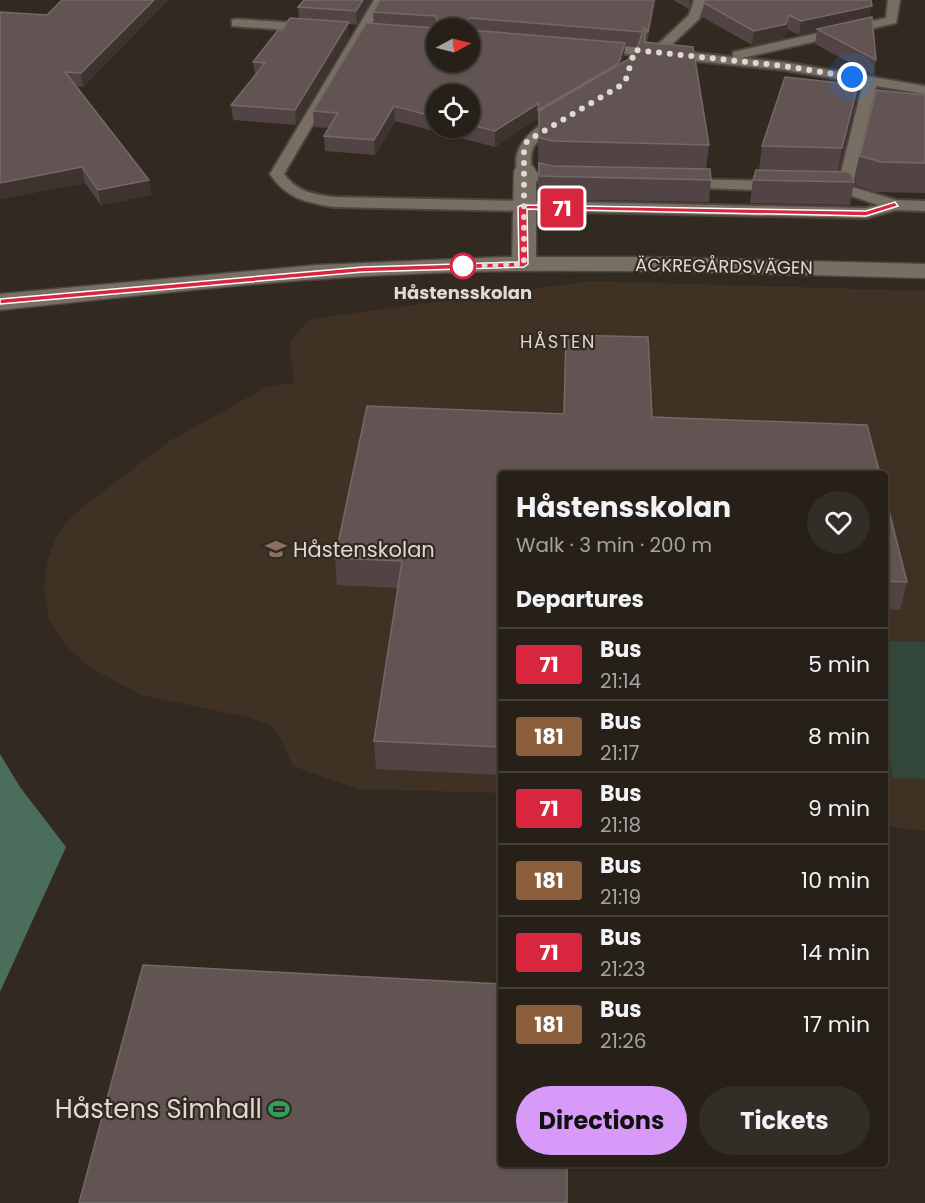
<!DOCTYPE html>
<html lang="en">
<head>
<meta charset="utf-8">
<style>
  :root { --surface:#262019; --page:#322d26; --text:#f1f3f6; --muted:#a4a3a2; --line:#423e38; --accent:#d89af8 }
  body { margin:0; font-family:Poppins,sans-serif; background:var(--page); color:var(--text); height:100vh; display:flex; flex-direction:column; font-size:22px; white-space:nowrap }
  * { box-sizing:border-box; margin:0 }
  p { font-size:20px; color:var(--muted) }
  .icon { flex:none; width:33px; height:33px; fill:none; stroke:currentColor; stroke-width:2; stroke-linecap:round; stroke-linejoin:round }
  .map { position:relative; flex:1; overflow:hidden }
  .panel { position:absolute; left:498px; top:471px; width:390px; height:696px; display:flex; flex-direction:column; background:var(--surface); border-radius:6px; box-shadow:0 2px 4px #0004,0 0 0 2px var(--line) }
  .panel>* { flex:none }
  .badge { padding:0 12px; border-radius:4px; font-size:21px; line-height:39px }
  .needle { width:39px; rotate:83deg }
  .controls { position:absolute; left:426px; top:18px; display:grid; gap:12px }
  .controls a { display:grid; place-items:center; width:54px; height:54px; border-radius:50%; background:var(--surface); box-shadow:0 2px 4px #0004,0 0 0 2px var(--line); font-size:30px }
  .you { position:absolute; width:30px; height:30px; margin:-15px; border:4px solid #fff; border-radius:50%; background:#1a73e8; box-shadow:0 0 0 9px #1a73e833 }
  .map>.badge { position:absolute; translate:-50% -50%; box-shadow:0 0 0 3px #fff }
  h2 { padding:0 18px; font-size:22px; line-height:54px }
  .round { display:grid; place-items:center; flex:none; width:63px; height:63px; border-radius:32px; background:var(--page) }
  .headline { display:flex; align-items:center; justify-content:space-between; height:102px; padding:0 18px }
  h1 { font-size:28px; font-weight:700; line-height:45px }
  .action { display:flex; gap:12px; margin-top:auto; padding:12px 18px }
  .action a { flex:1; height:69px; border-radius:36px; background:var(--accent); color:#111; font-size:24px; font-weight:700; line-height:69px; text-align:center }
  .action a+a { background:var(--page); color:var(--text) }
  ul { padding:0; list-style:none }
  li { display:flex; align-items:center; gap:18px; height:72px; padding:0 18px; border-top:2px solid var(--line) }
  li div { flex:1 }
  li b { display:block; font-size:22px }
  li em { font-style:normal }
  li .badge { min-width:66px; font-weight:700; text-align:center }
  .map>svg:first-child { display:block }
  .built { fill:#3f3224 }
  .green { fill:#32463b }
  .forest { fill:#4b6d5b }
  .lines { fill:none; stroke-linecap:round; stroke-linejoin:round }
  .service-casing { stroke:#4c463e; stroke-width:4 }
  .minor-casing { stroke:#4c463e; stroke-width:3 }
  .tertiary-casing { stroke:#4c463e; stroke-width:3 }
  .service { fill:#786e64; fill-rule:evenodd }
  .minor { fill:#786e64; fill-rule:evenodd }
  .tertiary { fill:#786e64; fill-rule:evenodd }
  .wall { fill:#524444; fill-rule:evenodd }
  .shaded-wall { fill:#3f332f }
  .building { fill:#615453; stroke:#746967; stroke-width:1.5; fill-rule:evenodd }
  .line { fill:#d7263d; stroke:#fff; stroke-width:1.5 }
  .walk { stroke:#ded9d3; stroke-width:6; stroke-dasharray:0 10.8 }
  .stop-dot { fill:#fff; stroke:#d7263d; stroke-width:3 }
  .labels { text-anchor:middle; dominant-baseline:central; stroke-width:4.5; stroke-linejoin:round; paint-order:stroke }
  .far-street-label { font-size:18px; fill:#ded9d3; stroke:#322a21 }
  .far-stop-label { font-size:18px; font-weight:bold; fill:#ded9d3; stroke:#322a21 }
  .far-neighbourhood-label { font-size:18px; letter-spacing:1.5px; fill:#ddd2c7; stroke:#322a21 }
  .poi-label { font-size:21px; fill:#ded9d3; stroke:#322a21; text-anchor:start }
  .near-poi-label { font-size:26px; fill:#ded9d3; stroke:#322a21; text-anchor:end }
</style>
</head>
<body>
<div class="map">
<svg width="925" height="1203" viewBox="0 0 925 1203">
  <rect width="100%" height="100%" fill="#322a21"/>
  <polygon class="built" points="592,281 925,291 925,831 885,826 885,474 501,474 501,793 358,789 293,766 280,737 270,725 247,717 141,695 91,668 65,645 49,620 44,588 48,560 56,537 73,515 168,442 267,387 294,383 289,343 310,319"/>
  <polygon class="green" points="885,641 925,642 925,779 893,778 885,739"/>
  <polygon class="forest" points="0,754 20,787 66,847 0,992"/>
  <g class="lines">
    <defs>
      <g id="service">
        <path d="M374,0H386L284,174C297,192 313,194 333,197L866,208L878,205L843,193L819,191L816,188L824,183L838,184L863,83L784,70L594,51L588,47L594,43L653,49L689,15L694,0H706L699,19L666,50L733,57V52L886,18L888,0H900L896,23L742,58L784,62L925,86V94L876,86L852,187L896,200L925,201V211L896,210L866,218L333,207C305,202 286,198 270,174Z"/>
        <polygon points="236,19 315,24 321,28 315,32 232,26 232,20"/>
        <path d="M565,114L572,118C553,139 523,134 533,172L569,176L577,181L569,186L521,179C503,149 538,121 565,114Z"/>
        <polygon points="680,179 782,181 790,186 782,191 675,187 672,184"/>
      </g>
      <polygon id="minor" points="525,164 533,166 536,171 536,264 533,269 524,271 515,269 512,264 514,171 517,166"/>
      <path id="tertiary" d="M503,257H643L925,264V278C761,274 596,267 431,273C287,278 144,295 0,310V294L317,265Z"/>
    </defs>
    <use href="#service" class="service-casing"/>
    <use href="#minor" class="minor-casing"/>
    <use href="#tertiary" class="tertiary-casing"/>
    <use href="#service" class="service"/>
    <use href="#minor" class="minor"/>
    <use href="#tertiary" class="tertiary"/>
  </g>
  <g class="wall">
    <polygon points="168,0 83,87 77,86 152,195 101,205 85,183 0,199 0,12 47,15"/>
    <polygon points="304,0 371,0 357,25 349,24 349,36 296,125 233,120 231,105 255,76 253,62 282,30 299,19 298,7"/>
    <path d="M380,0H656L647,42L709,145L706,169L711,180L709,202L538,199V118L495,147L395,121L375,155L325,151L324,136L329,128L314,127L313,111L374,24L373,12ZM625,45L639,46L637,49L627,60L622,63L624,57ZM436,94H470V128H436Z"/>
    <polygon points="673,0 692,0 689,9"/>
    <polygon points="704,3 870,18 876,60 873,75 815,44 817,31 799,35 787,29 784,38 752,45 702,17"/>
    <polygon points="858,85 853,116 839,172 854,182 850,205 750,203 753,180 759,170 762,146"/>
    <polygon points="925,95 925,193 876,192 855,185 860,156"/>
    <polygon points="566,335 648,337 501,474 501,775 376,769 374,741 398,588 337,585 335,558 563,414"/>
    <polygon points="885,495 907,582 900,610 885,609"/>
  </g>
  <g class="shaded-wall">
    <polygon points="154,0 168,0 83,87 81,73"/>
    <polygon points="363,0 371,0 357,25 356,11"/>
    <polygon points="654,0 656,0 647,46 648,32"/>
    <polygon points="689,0 692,0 689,9"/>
    <polygon points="872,6 869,19 817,29 817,31 799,35 801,21"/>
    <polygon points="789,15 787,29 784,38 752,45 754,31"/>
    <polygon points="349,22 349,36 296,125 295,110"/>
    <polygon points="625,43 624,57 618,77 539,111 538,126 538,110"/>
    <polygon points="858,85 853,116 836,182 842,148"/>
    <polygon points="539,103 538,118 495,147 495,131"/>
    <polygon points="394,106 395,121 375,155 374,140"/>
    <polygon points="82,167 85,183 0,199 0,183"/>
    <polygon points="149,180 152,195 101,205 98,190"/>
  </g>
  <g class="building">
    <polygon points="62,0 154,0 81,73 65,72 149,180 98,190 82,167 0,183 0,12 47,15"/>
    <polygon points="304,0 363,0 356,11 298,7"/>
    <path d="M380,0H654L648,32H646V29L644,28L643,32L470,18L468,20L470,30L625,43L619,62L614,66L538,110L539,103L495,131L470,125V94H436V117L394,106L374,140L324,136L338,113L313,111L366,23L436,28L438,26L436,16L373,12ZM436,28H470V62H436Z"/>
    <polygon points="705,0 871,0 872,6 801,21 789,15 786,24 754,31 704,3"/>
    <polygon points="872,17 876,60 817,29"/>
    <polygon points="290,18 349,22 295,110 231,105 265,63 253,62 279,29 282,30"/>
    <polygon points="644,28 646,29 644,42 693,47 709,145 554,141 539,138 539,111 627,60 637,49"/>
    <polygon points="785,77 858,85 842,148 762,146"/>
    <polygon points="876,90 925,95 925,163 881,162 860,156"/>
    <polygon points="539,163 553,166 710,169 711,180 539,176"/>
    <polygon points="756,170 847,172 851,174 854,182 753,180"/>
    <polygon points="566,335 648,337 652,417 867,425 880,474 501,474 501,747 374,741 402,561 335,558 367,406 564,414"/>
    <polygon points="885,495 907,582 885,581"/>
    <polygon points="143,965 501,984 501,1164 567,1164 567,1203 79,1203"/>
  </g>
  <polygon class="line" points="895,202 898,206 866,216 527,209 528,264 524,267 363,272 0,304 0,299 363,267 519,262 518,207 522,205 866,211"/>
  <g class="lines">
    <polyline class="walk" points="463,266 524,264 524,149 527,141 620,86 626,79 635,50 784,66 852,77"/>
  </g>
  <defs>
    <symbol id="school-bare" viewBox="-9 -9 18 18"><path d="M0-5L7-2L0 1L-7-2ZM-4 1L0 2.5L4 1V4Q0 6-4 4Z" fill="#8d6e63" stroke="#322a21" stroke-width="2.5" paint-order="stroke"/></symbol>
    <symbol id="stadium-bare" viewBox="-9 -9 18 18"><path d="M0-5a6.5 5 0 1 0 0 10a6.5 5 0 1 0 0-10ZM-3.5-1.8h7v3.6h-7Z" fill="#2e9e5b" stroke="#322a21" stroke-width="2.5" paint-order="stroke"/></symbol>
  </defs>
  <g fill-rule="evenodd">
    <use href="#school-bare" x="261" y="534" width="30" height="30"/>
    <use href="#stadium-bare" x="264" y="1094" width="30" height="30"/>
  </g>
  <circle class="stop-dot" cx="463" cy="266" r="12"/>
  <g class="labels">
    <g class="far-street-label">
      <text transform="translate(724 266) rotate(1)">ÄCKREGÅRDSVÄGEN</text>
    </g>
    <g class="far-stop-label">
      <text x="463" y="292">Håstensskolan</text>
    </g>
    <g class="far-neighbourhood-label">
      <text x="558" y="341">HÅSTEN</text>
    </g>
    <g class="poi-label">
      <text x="293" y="549">Håstenskolan</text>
    </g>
    <g class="near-poi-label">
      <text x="262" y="1109">Håstens Simhall</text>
    </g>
  </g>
</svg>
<div class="controls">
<a><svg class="needle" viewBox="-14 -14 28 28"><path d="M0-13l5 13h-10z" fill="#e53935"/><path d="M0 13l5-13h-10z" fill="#a4a3a2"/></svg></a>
<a><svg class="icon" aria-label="locate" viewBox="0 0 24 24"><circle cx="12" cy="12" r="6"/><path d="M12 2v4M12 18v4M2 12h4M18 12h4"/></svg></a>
</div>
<div class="you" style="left:852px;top:77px"></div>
<b class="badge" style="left:562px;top:208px;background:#d7263d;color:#fff">71</b>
<section class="panel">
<div class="headline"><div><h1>Håstensskolan</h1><p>Walk · 3 min · 200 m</p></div><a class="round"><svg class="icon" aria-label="heart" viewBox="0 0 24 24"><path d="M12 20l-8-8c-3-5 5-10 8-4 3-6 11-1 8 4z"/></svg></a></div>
<h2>Departures</h2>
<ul>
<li><span class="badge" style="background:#d7263d;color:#fff">71</span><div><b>Bus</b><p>21:14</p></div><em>5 min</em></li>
<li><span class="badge" style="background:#8b5e3c;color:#fff">181</span><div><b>Bus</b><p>21:17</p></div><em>8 min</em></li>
<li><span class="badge" style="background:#d7263d;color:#fff">71</span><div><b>Bus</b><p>21:18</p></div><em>9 min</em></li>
<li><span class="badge" style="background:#8b5e3c;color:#fff">181</span><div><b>Bus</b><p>21:19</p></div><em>10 min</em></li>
<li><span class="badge" style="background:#d7263d;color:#fff">71</span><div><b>Bus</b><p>21:23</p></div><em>14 min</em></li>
<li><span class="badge" style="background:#8b5e3c;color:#fff">181</span><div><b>Bus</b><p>21:26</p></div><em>17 min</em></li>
</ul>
<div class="action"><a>Directions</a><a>Tickets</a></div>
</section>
</div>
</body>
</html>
